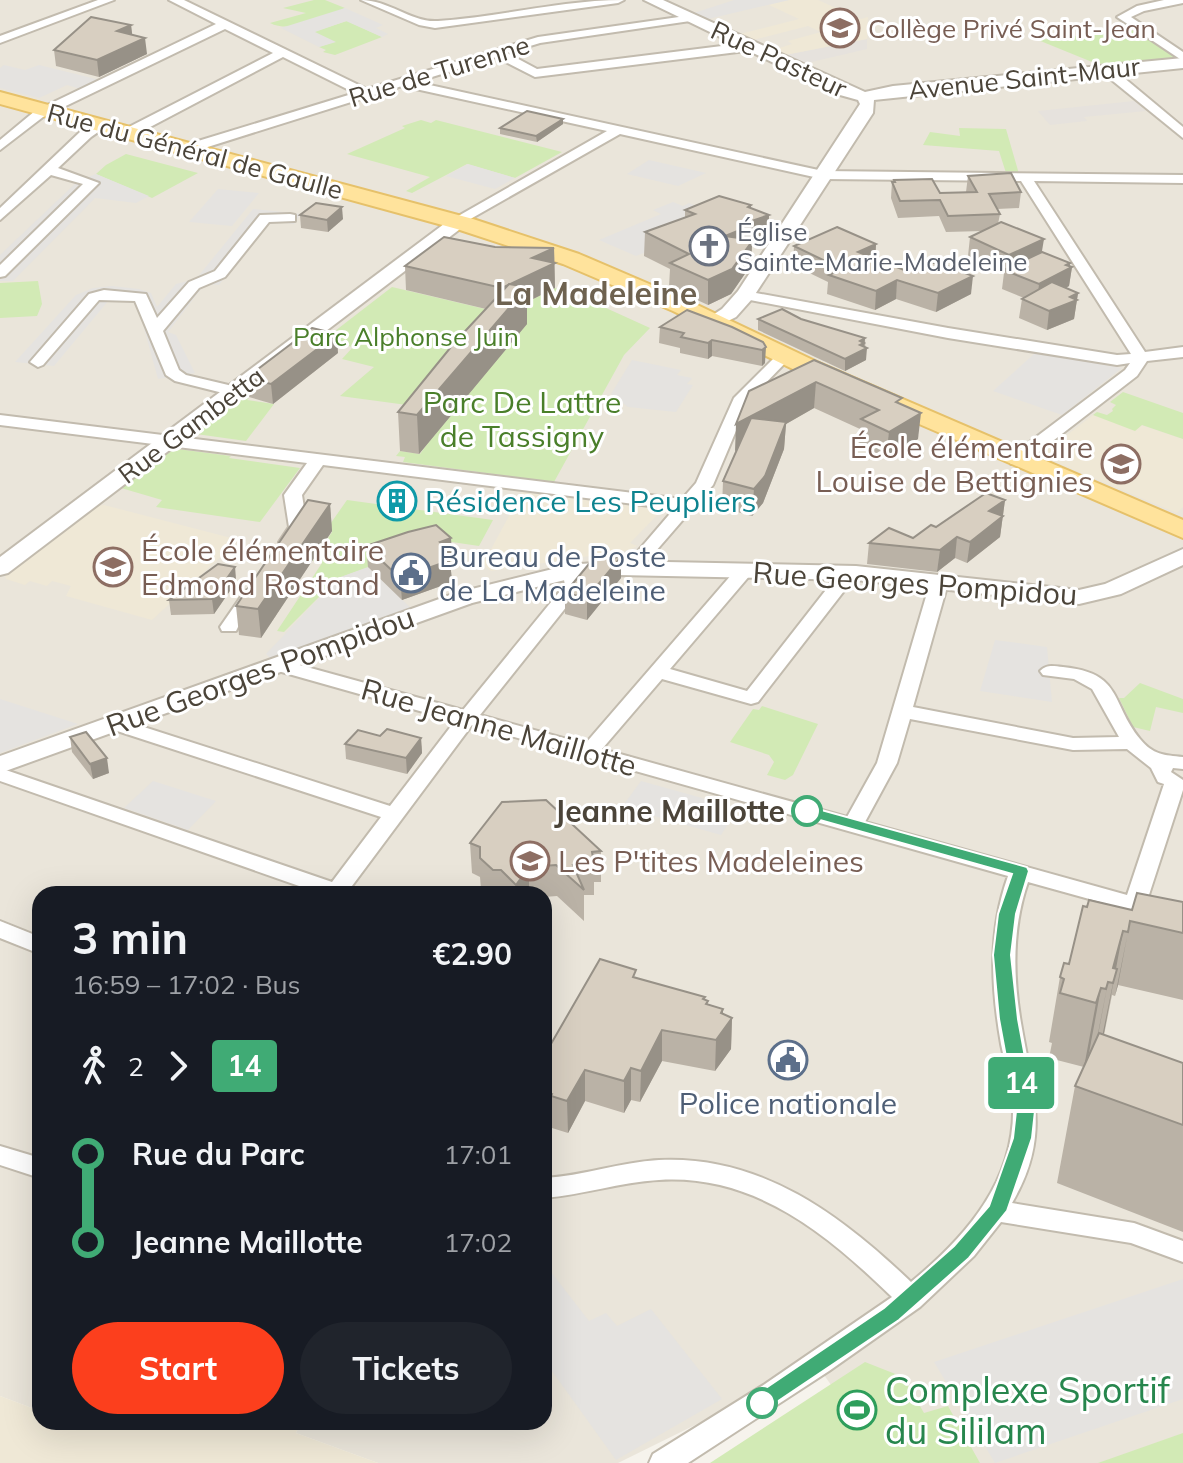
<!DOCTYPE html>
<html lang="en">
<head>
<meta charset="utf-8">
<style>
  :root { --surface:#171b24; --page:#20242c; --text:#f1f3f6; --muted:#9ea1a6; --accent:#fc3f1d }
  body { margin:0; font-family:Mulish,sans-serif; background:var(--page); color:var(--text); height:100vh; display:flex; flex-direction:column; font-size:30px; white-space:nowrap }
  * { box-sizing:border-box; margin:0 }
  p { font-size:26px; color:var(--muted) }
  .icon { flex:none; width:44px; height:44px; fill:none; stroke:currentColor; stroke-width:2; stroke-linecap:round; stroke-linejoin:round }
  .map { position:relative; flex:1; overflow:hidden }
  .details { position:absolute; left:32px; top:886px; width:520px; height:544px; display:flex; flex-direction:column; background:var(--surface); border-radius:24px; box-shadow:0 8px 32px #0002 }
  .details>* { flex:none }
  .badge { padding:0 16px; border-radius:6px; font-size:28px; line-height:52px }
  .map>.badge { position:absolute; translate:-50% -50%; box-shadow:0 0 0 4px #fff }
  .legs { display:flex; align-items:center; gap:12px; height:88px; padding:0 40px; font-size:26px }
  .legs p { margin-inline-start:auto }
  .summary { display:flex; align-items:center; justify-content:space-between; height:136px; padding:0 40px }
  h1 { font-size:44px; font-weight:700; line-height:60px }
  .action { display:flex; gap:16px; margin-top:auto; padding:16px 40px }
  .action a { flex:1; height:92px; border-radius:48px; background:var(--accent); color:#fff; font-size:32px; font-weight:700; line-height:92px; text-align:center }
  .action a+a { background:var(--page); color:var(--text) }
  ul { padding:0 40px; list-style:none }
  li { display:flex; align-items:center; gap:28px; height:88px; font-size:30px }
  li i { display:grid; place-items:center; width:12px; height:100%; margin:0 10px; background:currentColor }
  li i::after { content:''; width:20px; height:20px; margin:-10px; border:6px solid; border-radius:50%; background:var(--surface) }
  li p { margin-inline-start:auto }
  li:first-child i { background:linear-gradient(#0000 50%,currentColor 0) }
  li:last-child i { background:linear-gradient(currentColor 50%,#0000 0) }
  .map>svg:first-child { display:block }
  .residential { fill:#eae5da }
  .industrial { fill:#e6e2dd }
  .education { fill:#efe8d6 }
  .green { fill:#d2eab5 }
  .parking { fill:#e5e3e0 }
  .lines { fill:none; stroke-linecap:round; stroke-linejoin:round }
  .minor-casing { stroke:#c2bbae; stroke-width:4 }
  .tertiary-casing { stroke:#c2bbae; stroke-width:4 }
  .primary-casing { stroke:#e6c16a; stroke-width:4 }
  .minor { fill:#fff; fill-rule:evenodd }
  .tertiary { fill:#fff; fill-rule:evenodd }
  .primary { fill:#ffe39c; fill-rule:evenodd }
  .wall { fill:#bab2a6 }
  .shaded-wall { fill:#979187 }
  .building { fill:#d8cfc1; stroke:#979187; stroke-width:2 }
  .line-1 { fill:#40ab75; stroke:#fff; stroke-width:2 }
  .stop-1-dot { fill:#fff; stroke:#40ab75; stroke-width:4 }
  .labels { text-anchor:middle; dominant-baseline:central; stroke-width:6; stroke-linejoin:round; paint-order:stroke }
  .far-education-label { font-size:26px; fill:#785e54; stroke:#fff; text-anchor:start }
  .far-street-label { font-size:26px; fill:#4b4439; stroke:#fff }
  .far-worship-label { font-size:26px; fill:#5b616d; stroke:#fff; text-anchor:start }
  .far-park-label { font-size:26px; fill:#4a7f2a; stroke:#fff }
  .park-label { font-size:30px; fill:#4a7f2a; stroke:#fff }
  .education-label { font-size:30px; fill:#785e54; stroke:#fff; text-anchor:start }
  .culture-label { font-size:30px; fill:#0d838f; stroke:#fff; text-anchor:start }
  .service-label { font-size:30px; fill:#4e5e75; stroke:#fff; text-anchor:start }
  .street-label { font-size:30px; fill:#4b4439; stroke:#fff }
  .stop-label { font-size:30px; font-weight:bold; fill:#4b4439; stroke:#fff; text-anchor:end }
  .far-district-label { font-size:32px; font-weight:bold; fill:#6e6250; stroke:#fff }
  .near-leisure-label { font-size:36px; fill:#27864d; stroke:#fff; text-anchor:start }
</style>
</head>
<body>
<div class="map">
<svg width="1183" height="1463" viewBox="0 0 1183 1463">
  <rect width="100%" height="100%" fill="#f6f3ec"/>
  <polygon class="residential" points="0,0 1183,0 1183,1454 1166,1463 886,1463 817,1365 618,1463 378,1463 296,1433 301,1422 544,1422 544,894 40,894 40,1411 0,1396"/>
  <g class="industrial">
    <polygon points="867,39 867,49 803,64 785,55"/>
    <polygon points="1134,101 1146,111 1084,117 1087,121 1050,125 1038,111"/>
  </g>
  <g class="education">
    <polygon points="789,0 818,0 861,19 868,17 867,39 785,55 773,50 792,44 788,41 821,32 808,26 753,40 740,34 799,19 769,5"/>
    <polygon points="1093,415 1135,430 1141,425 1183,439 1183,507 1177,513 1043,457 1042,454"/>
    <polygon points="522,492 662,510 630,543 637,546 629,550 491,571 483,564"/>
    <polygon points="104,505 239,540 152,620 66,596 71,586 52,581 47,586 30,581 25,585 6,579 5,576 98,506"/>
    <polygon points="0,1396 40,1411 40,1422 301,1422 296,1433 378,1463 0,1463"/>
  </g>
  <g class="green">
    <path d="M314,0H325L345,8C326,17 292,34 270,23L306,13L283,8Z"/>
    <polygon points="347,21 382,37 335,55 323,52 326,50 319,47 334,42 313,32"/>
    <polygon points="1137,30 1177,58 1097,64 1038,40"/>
    <polygon points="421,120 431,123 436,120 562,152 515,178 467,164 412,193 406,191 430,177 347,154 405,128 402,126"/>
    <polygon points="959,128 1006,129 1019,174 1006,173 999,151 923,145 930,132 960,136"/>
    <polygon points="126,154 198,173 152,198 96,174 106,165"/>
    <polygon points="38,281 42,304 37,316 0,318 0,283"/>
    <polygon points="392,287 498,312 425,378 407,405 340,396 374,367 342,359 353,347 322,341"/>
    <polygon points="555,288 568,292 577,300 595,303 650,328 624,355 554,482 403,462 405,457 396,456 400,451 420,454 527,302"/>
    <polygon points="1123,392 1183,413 1183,439 1142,425 1135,431 1093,415 1097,412 1107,415 1113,411 1112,409 1116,405 1110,402"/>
    <polygon points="249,398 247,400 274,404 246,441 196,434 194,432 239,398"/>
    <polygon points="178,449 231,456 229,458 300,468 260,522 156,507 162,500 121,488 169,451"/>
    <polygon points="347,500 493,520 479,546 445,541 338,578 284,632 277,631 322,563 313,561 332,532 326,530"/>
    <polygon points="1140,683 1183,699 1183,713 1156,707 1150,731 1133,727 1119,698 1124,698"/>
    <polygon points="762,706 818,724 793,775 785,780 767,775 774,762 769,755 730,742 753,709 759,710"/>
    <polygon points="865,1362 903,1377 924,1413 948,1406 980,1463 710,1463"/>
    <polygon points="1183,1433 1183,1463 1098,1463"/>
  </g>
  <g class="parking">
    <polygon points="734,0 789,0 708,19 694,13"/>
    <polygon points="345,8 383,25 376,28 388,34 382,37 346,21 315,32 336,42 319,47 281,28"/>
    <polygon points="4,65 25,70 39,65 100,80 81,89 67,85 39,98 0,88 0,68"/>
    <polygon points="649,160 706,173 678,186 627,174"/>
    <polygon points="468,164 515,178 495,189 446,176"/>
    <polygon points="96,174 149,196 136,203 95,198 13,281 0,281 0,255 78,181"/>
    <polygon points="218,189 259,193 232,226 189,222"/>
    <polygon points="673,202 683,206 689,203 720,216 683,237 636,256 599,240 661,214 653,210"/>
    <polygon points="253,209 301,214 294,224 268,221 219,285 205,284 168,332 176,335 195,373 158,379 137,303 109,300 54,366 15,362 76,295 93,288 112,286 139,289 151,293 157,307 176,284 196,279"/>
    <polygon points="1035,353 1122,368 1062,415 993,391"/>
    <polygon points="632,360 681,370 677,375 692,378 687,384 693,385 676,412 628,407 611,394"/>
    <polygon points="368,567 413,610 272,660 266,654 338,578"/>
    <polygon points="995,640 1047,647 1052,702 980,691"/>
    <polygon points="0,699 78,724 0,753"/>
    <polygon points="153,781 216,801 188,830 124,808"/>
    <polygon points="641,781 738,808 721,835 622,807"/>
    <polygon points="544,1263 589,1321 606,1313 617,1326 651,1309 722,1399 616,1460 544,1360"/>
    <polygon points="1183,1279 1183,1399 995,1463 934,1362"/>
  </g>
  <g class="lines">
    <defs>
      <g id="minor">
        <polygon points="98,0 114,0 0,43 0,36"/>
        <polygon points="169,0 184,0 367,89 538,37 693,15 699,18 697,20 540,43 507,53 537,69 754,42 760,46 754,50 535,77 496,57 416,82 823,171 1183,175 1183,183 1034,181 1145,352 1183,347 1183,357 1147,361 1137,376 1023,464 1011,464 1009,460 1011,456 1125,370 1130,363 1117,365 948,338 745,299 738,295 745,291 948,328 1117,355 1131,354 1021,181 823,179 620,134 458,226 453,225 453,219 607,131 402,86 195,151 185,151 185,145 355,93 283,57 135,135 125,135 125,129 273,53 225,29 43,117 0,150 0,140 35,111 216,24"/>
        <path d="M361,0C389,0 412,23 438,21C500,17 561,0 624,0L618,3L435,28L419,25Z"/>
        <polygon points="1164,0 1183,0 1183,3 1144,11 1131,17 1183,52 1183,61 1117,17 1137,6"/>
        <polygon points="1103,67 1111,67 1183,127 1183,138 1103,73"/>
        <polygon points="98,122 108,125 91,137 58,168 99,183 5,276 0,277 0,265 83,184 51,175 0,220 0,208 81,131"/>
        <polygon points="290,214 295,215 295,221 269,222 225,277 199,288 163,331 179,370 186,375 241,388 241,394 235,396 175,381 166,375 135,301 99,300 43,365 38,367 30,362 89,294 104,290 146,294 157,318 189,282 215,271 260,215"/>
        <polygon points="782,353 790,358 749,400 713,485 649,559 643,572 637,573 628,568 632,558 674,509 323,465 302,495 307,527 294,546 288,547 279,542 289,527 284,495 307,463 0,425 0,415 682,499 696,483 734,398 777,355"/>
        <path d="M745,565L751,566L754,570L751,574L670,669L747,691L829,586L835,569L841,568L850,573L844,591L758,702L751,704L662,679L602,749L847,817L877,763L930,583L939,578L948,583L913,707L1073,738L1119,737L1092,689L1074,679L1043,675L1040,671C1047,664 1053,666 1063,667C1123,673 1110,702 1140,739C1153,755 1164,755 1183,757V769L1173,768L1171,772L1183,780V790L1147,901L1183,911V925L1028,882C1012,928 1013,976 1021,1023C1033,1094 1051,1136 1012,1203L1134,1223L1183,1241V1262L1131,1243L1001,1222L974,1256L920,1307L829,1371L688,1463H649L653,1454L765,1384L892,1297C827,1234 755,1174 659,1180C620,1182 583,1195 544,1198V1178C583,1176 620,1162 659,1160C761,1155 841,1215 911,1282C966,1237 1016,1180 1013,1104C1012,1084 1005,1064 1001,1044C991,987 988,932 1008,876L472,725L346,894H322L0,781V768L332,882L381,817L108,728L105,724L108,720H122L390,806L455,721L271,669L268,665L271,661H285L463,710L565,585L563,575L566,571H578L583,586L480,715L585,744L739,566ZM910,719L1073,750L1127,749L1151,768L1158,782L1164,784L1127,895L865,822L897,763Z"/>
        <polygon points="251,589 260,595 238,627 236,631 222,631 220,627 245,591"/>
        <polygon points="0,921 40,937 40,954 0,938"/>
        <polygon points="0,1146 40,1158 40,1178 0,1165"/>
      </g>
      <g id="tertiary">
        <polygon points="644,0 663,0 865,92 893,86 1183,58 1183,68 874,100 873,113 752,299 736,317 706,332 696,326 722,309 738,291 860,104 858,100 840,95"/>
        <polygon points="458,217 464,218 467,222 464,226 8,573 0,575 0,557 452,218"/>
        <polygon points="1183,549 1183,565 1121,594 1079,604 856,580 618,575 569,579 472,603 0,773 0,756 456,593 569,565 618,561 856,566 1079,590 1105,584"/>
      </g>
      <polygon id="primary" points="0,92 473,219 579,254 689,301 817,362 1183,520 1183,538 799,372 673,311 563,264 457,229 0,104"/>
    </defs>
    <use href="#minor" class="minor-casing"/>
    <use href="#tertiary" class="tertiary-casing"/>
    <use href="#primary" class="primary-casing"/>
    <use href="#minor" class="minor"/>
    <use href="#tertiary" class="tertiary"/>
    <use href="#primary" class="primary"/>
  </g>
  <g class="wall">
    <polygon points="131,25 132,35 147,54 99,77 56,66 54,50"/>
    <polygon points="563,124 537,142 500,134 500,128"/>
    <polygon points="968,176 1021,192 1019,208 997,209 1000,214 998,224 1042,252 1070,263 1070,266 1072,267 1069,286 1066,288 1078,293 1074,319 1047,330 1019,318 1022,299 1024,298 1002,289 1004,273 968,256 970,237 983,231 946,232 939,216 898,218 891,198 892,182 894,182 894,180 940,193 966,192"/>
    <polygon points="751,205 751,208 769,215 768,239 752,244 751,265 731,294 708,305 669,287 670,269 644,256 645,232 685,218 685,210"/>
    <polygon points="300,215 343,219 328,232 301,228"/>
    <polygon points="876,244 875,259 909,272 971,294 936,312 896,299 875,310 827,294 828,282 793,265 794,246"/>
    <polygon points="495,247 554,248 555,288 527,302 527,324 419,454 400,451 398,412 486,309 406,290 405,266"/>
    <polygon points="758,319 801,319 865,338 866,360 845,371 758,330"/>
    <polygon points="660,327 763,342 765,363 762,366 712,356 708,359 680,353 680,348 659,343"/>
    <polygon points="338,353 273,404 249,397 246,378"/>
    <polygon points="814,360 901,404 918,439 886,458 859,446 860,429 814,408 786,424 784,449 763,503 752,516 722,508 723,481 737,450 735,451"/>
    <polygon points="1005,500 1000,537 967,563 955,558 937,572 867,564 869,543 913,538 936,527"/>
    <polygon points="330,504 332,531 261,638 239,635 236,606"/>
    <polygon points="451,538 452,559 450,560 452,582 402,600 368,567 366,546"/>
    <polygon points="235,567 236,582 214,614 171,615 169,600"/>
    <polygon points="621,578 587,620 565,614 565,593"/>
    <polygon points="70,737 109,773 93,779 72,752"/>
    <polygon points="421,738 422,753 407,774 346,759 345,744"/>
    <polygon points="470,843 601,851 601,882 594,882 594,895 584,895 584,921 557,896 544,897 544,894 486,894 481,889 480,877 472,873"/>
    <polygon points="1183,902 1183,1000 1118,985 1115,996 1112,995 1104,1035 1183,1063 1183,1232 1057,1183 1075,1086 1084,1067 1049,1058 1052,1043 1049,1042 1060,977 1069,964 1132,910"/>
    <polygon points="636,978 705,1000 708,1004 723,1009 723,1014 732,1018 731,1049 715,1071 662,1061 640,1102 631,1100 624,1113 585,1101 568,1133 552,1128 552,1125 544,1122 544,1056"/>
  </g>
  <g class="shaded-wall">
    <polygon points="131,25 133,41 117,31"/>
    <polygon points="145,38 147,54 99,77 97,60"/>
    <polygon points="563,119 563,124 537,142 536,136"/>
    <polygon points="751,205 751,221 769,215 768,239 752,244 751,265 731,294 708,305 708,280 725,236 748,207"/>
    <polygon points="342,207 343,219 328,232 327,220"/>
    <polygon points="1044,239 1041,257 1007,271 1009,255"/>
    <polygon points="876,244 875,262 858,252"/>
    <polygon points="554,248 555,288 527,302 527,324 419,454 417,415 503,313 502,288 532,258"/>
    <polygon points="1070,263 1069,269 1072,267 1069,286 1037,303 1039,284"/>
    <polygon points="973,276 971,294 936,312 938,293"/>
    <polygon points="897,280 896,299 875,310 876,291"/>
    <polygon points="1078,293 1074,319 1047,330 1049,311"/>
    <polygon points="337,334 338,353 273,404 271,384"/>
    <polygon points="865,338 864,349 867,348 866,360 845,371 845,359 860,341"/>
    <polygon points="712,340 712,356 708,359 708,343"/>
    <polygon points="766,347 765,363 762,366 762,350"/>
    <polygon points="816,382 814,408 786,424 784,449 763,503 752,516 754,489 785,424 735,451 736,424"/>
    <polygon points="921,413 918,439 886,458 889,432"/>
    <polygon points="1005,500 1000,537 967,563 970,542 989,511"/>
    <polygon points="330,504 332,531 261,638 258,609"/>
    <polygon points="957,537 955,558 937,572 940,550"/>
    <polygon points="451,538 452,559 450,560 452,582 402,600 400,578 440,542"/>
    <polygon points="621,557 621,578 587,620 587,598"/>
    <polygon points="235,567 236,582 214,614 212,599"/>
    <polygon points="421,738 422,753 407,774 406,758"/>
    <polygon points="107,758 109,773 93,779 90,764"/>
    <polygon points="529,867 529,894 517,894 516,885"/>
    <polygon points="1130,921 1118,985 1115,996 1128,932"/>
    <polygon points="1123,931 1104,1033 1100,1047 1113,983 1113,968"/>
    <polygon points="1108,982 1096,1046 1094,1054"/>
    <polygon points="1101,988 1089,1053 1084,1067 1096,1003"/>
    <polygon points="723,1009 722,1032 732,1018 731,1049 715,1071 716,1040 721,1013"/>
    <polygon points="662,1030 662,1061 640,1102 641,1071"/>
    <polygon points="631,1068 631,1100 624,1113 624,1081"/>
    <polygon points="585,1070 585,1101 568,1133 567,1101"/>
  </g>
  <g class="building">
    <polygon points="91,17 131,25 117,31 145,38 97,60 54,50"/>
    <polygon points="527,111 563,119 536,136 500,128"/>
    <polygon points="1011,173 1021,192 989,194 1000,214 948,216 940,200 900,201 892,182 895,182 894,180 932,179 940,193 977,192 968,176"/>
    <polygon points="719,196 751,205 748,207 769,215 743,224 750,226 725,236 753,240 732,269 708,280 670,263 689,254 645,232 695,214 685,210"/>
    <polygon points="316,203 342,207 327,220 300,215"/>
    <polygon points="1001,222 1044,239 1009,255 970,237"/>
    <polygon points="837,227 876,244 858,252 909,272 928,263 939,263 973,276 938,293 897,280 876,291 829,275 842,269 794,246"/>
    <polygon points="444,237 495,247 554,248 532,258 555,263 502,288 405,266"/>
    <polygon points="1042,252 1070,263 1066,265 1072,267 1039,284 1004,270"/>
    <polygon points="1052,282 1078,293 1070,297 1077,300 1049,311 1022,299"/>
    <polygon points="509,284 527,287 417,415 398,412 455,342"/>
    <polygon points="782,309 801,319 865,338 860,341 864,343 860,345 867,348 845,359 758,319"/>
    <polygon points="687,310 732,327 763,342 766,347 762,350 712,340 708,343 681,337 684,333 660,327"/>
    <polygon points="312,328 337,334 271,384 246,378"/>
    <polygon points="814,360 902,398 896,402 921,413 889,432 861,419 879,410 816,382 736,424 749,391"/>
    <polygon points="751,418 786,422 765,476 754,489 723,481"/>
    <polygon points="986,493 1005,500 989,511 1003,516 970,542 957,537 940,550 869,543 889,528 913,538 931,525 936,527"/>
    <polygon points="308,500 330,504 258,609 236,606"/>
    <polygon points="436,525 451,538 440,542 450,551 443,553 451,560 400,578 366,546 408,532"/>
    <polygon points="621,557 587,598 565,593 593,559"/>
    <polygon points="218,564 235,567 212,599 169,600"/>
    <polygon points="387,729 421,738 406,758 345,744 358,730 380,736"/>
    <polygon points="86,732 107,758 90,764 70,737"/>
    <polygon points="546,800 601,851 592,852 594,864 573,865 584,890 556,865 529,867 516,885 501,870 493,870 480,858 480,847 470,843 502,802"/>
    <polygon points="1137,893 1183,902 1183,933 1130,921 1128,932 1123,931 1113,968 1117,969 1113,983 1108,982 1106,989 1101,988 1096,1003 1060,993 1064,979 1060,977 1064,963 1069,964 1083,906 1087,907 1089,900 1132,910"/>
    <polygon points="600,959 636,970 633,977 705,997 703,999 708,1001 706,1004 723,1009 721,1013 732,1018 716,1040 662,1030 641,1071 631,1068 624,1081 585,1070 567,1101 551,1096 552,1094 544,1091 544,1056"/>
    <polygon points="1099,1033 1183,1063 1183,1125 1075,1086"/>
  </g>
  <polygon class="line-1" points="807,806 1027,867 1029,871 1016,914 1011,955 1018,1019 1035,1111 1032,1138 1007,1211 969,1258 899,1320 762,1412 754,1409 751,1403 754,1396 884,1308 954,1246 989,1206 1013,1138 1016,1111 999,1019 993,955 998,914 1012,874 802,815 802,808"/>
  <defs>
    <symbol id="school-ring" viewBox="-11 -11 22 22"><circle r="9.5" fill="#fff" stroke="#8d6e63" stroke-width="1.5"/><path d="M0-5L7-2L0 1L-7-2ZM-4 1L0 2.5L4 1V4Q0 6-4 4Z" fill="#8d6e63"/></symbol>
    <symbol id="church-ring" viewBox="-11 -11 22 22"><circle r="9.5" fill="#fff" stroke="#6b7280" stroke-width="1.5"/><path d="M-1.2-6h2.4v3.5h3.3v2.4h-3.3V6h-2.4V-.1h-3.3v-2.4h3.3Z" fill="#6b7280"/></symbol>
    <symbol id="building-ring" viewBox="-11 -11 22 22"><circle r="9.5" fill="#fff" stroke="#0f9aa8" stroke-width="1.5"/><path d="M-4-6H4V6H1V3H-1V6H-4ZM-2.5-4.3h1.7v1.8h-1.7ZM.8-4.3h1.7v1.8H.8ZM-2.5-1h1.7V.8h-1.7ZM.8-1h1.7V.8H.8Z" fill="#0f9aa8"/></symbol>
    <symbol id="civic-ring" viewBox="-11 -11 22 22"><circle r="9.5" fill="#fff" stroke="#5c6f8a" stroke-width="1.5"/><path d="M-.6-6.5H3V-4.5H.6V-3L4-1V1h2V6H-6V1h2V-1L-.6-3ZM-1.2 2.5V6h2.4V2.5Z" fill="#5c6f8a"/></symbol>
    <symbol id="stadium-ring" viewBox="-11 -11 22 22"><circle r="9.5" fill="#fff" stroke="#2e9e5b" stroke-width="1.5"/><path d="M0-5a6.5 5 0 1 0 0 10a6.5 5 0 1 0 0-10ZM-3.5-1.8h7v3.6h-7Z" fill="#2e9e5b"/></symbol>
  </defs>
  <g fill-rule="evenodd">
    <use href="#school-ring" x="818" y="6" width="44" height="44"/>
    <use href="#church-ring" x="687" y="224" width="44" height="44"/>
    <use href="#school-ring" x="1099" y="442" width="44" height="44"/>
    <use href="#building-ring" x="375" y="479" width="44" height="44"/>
    <use href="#school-ring" x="91" y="545" width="44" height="44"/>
    <use href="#civic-ring" x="389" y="551" width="44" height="44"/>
    <use href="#school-ring" x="508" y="839" width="44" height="44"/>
    <use href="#civic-ring" x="766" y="1038" width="44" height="44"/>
    <use href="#stadium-ring" x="835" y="1388" width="44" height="44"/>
  </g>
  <g class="stop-1-dot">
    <circle cx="807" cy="811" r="14"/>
    <circle cx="762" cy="1403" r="14"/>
  </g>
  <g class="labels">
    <g class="far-education-label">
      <text x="868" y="28">Collège Privé Saint-Jean</text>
    </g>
    <g class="far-street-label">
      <text transform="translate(779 59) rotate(25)">Rue Pasteur</text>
      <text transform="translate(439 71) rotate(-17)">Rue de Turenne</text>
      <text transform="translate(1024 78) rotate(-6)">Avenue Saint-Maur</text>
      <text transform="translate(195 151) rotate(15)">Rue du Général de Gaulle</text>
      <text transform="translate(191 425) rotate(-37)">Rue Gambetta</text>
    </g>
    <g class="far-worship-label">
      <text x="737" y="231">Église<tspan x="737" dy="30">Sainte-Marie-Madeleine</tspan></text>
    </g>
    <g class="far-park-label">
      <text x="406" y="336">Parc Alphonse Juin</text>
    </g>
    <g class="park-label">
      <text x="522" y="402">Parc De Lattre<tspan x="522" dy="34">de Tassigny</tspan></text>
    </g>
    <g class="education-label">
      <text x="1093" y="447" text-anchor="end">École élémentaire<tspan x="1093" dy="34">Louise de Bettignies</tspan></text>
      <text x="141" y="550">École élémentaire<tspan x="141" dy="34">Edmond Rostand</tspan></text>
      <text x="558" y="861">Les P'tites Madeleines</text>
    </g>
    <g class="culture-label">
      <text x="425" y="501">Résidence Les Peupliers</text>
    </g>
    <g class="service-label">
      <text x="439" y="556">Bureau de Poste<tspan x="439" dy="34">de La Madeleine</tspan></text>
      <text x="788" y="1103" text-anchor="middle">Police nationale</text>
    </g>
    <g class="street-label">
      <text transform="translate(915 583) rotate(4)">Rue Georges Pompidou</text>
      <text transform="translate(260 671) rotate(-20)">Rue Georges Pompidou</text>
      <text transform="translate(499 727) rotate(16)">Rue Jeanne Maillotte</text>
    </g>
    <g class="stop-label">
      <text x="785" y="811">Jeanne Maillotte</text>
    </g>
    <g class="far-district-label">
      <text x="596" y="293">La Madeleine</text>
    </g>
    <g class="near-leisure-label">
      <text x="885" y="1389">Complexe Sportif<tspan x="885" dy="41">du Sililam</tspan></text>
    </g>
  </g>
</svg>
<b class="badge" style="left:1021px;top:1083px;background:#40ab75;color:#fff">14</b>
<section class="details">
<div class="summary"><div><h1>3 min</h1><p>16:59 – 17:02 · Bus</p></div><b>€2.90</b></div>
<div class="legs"><svg class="icon" aria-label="walk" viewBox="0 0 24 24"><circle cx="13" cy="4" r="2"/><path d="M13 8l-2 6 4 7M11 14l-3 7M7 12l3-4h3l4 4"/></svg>2<svg class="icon" aria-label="forward" viewBox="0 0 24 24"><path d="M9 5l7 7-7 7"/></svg><b class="badge" style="background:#40ab75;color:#fff">14</b></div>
<ul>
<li><i style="color:#40ab75"></i><b>Rue du Parc</b><p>17:01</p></li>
<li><i style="color:#40ab75"></i><b>Jeanne Maillotte</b><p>17:02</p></li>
</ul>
<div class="action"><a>Start</a><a>Tickets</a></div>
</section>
</div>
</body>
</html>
